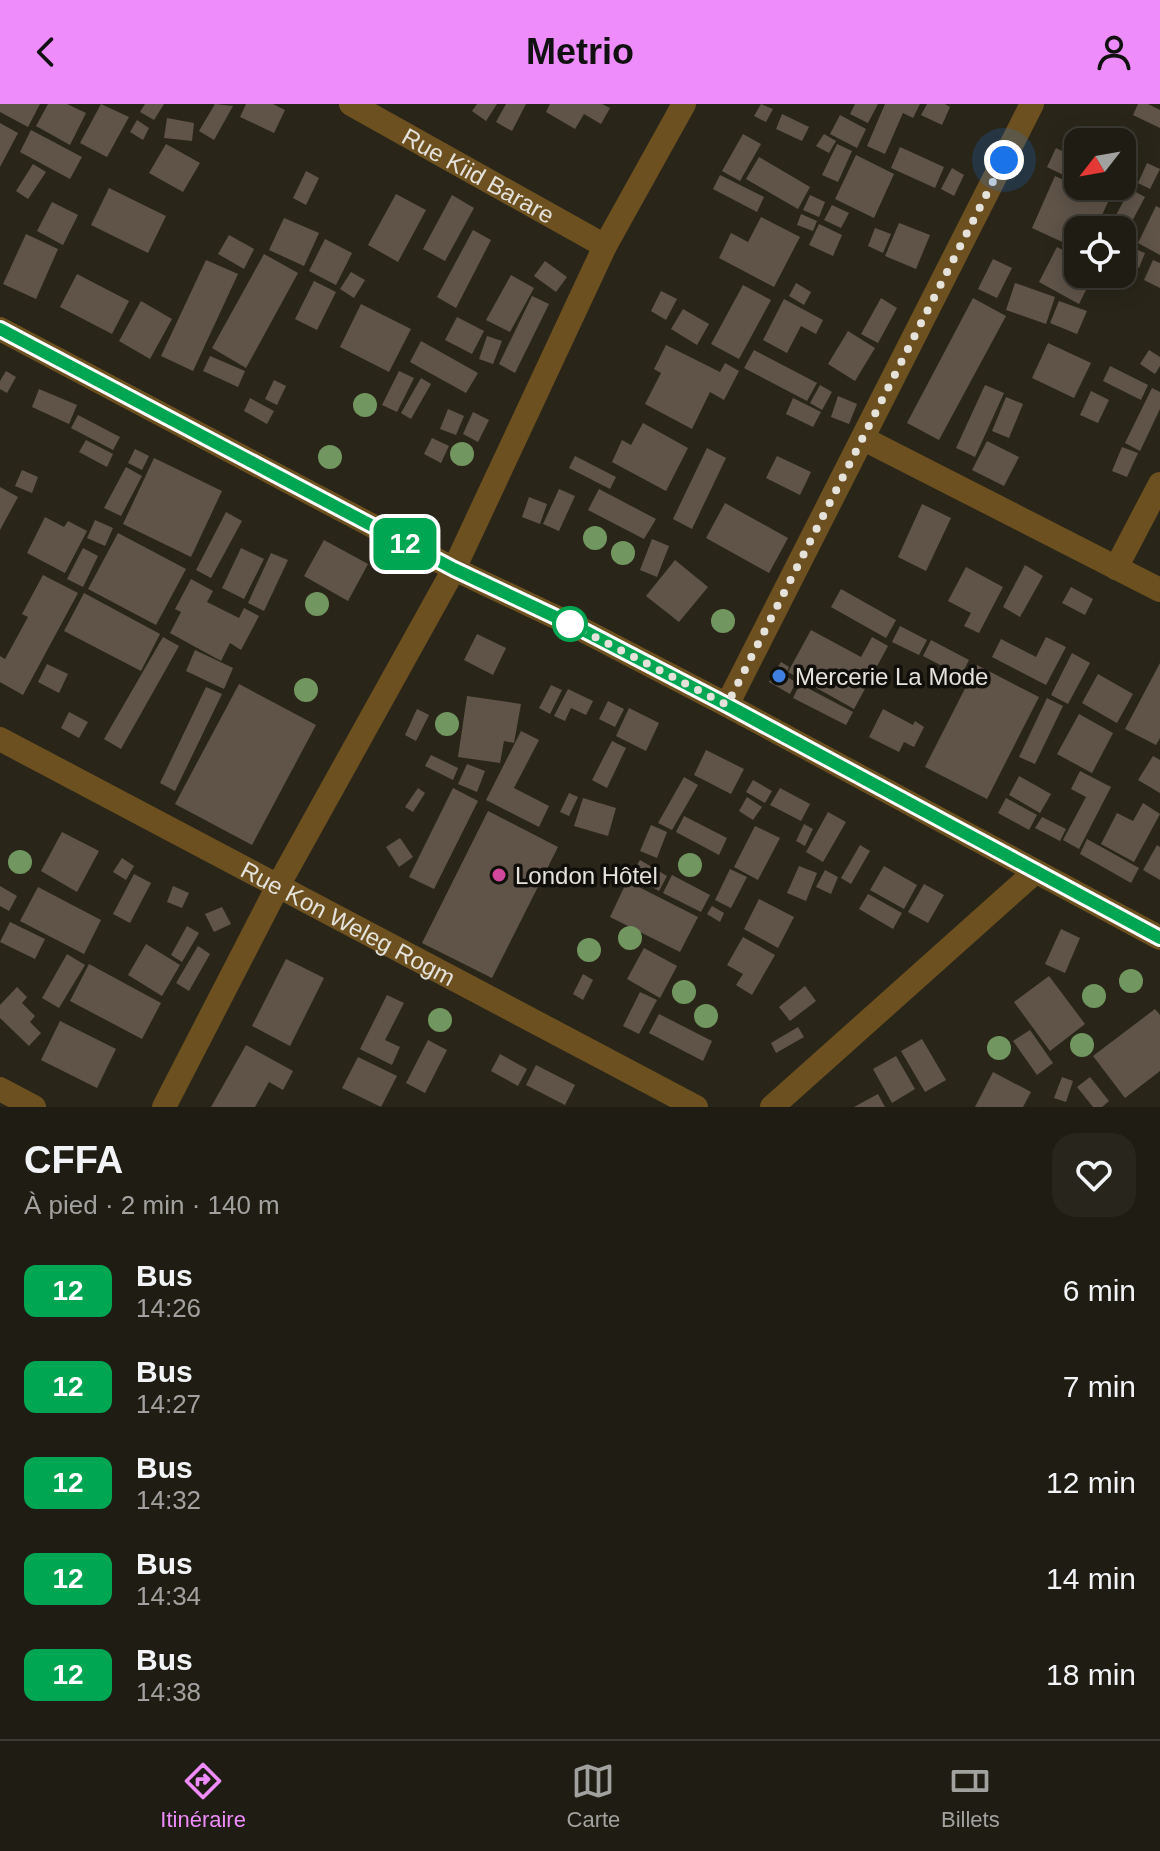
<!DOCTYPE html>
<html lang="fr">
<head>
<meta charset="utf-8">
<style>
  :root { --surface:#1f1c13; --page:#27251c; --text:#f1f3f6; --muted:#a1a1a0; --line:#3c3a33; --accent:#ed8cfa }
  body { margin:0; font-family:Helvetica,sans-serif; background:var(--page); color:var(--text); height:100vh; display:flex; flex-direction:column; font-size:30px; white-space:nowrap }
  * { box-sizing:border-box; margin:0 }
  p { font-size:26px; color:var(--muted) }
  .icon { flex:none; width:44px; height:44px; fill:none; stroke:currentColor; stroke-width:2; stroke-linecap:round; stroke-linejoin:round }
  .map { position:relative; height:1003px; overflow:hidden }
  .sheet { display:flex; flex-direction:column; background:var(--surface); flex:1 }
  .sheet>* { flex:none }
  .badge { padding:0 16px; border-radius:12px; font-size:28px; line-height:52px }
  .needle { width:52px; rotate:239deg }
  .tools { position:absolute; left:1064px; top:24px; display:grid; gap:16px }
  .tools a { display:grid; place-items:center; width:72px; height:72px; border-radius:16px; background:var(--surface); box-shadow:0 4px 20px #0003,0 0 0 2px var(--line); font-size:40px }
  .you { position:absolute; width:40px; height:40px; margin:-20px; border:6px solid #fff; border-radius:50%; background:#1a73e8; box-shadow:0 0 0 12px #1a73e833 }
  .map>.badge { position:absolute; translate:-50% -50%; box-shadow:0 0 0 4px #fff }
  .round { display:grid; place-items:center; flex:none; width:84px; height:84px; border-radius:24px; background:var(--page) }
  .overview { display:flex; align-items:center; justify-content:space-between; height:136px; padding:0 24px }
  h1 { font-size:38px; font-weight:600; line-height:60px }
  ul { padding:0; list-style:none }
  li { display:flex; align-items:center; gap:24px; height:96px; padding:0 24px }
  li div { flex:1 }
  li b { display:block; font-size:30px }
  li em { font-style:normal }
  li .badge { min-width:88px; font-weight:700; text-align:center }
  header { display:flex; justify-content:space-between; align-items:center; height:104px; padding:0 24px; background:var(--accent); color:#111; font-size:36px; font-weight:600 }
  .menu { display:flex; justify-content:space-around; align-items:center; height:112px; border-top:2px solid var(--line); background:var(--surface); font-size:22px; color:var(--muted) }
  .menu a { display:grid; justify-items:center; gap:4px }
  .menu .current { color:var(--accent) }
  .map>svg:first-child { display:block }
  .building { fill:#605449 }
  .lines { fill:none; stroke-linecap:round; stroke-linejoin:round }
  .minor { stroke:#6d501f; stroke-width:24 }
  .tertiary { stroke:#6d501f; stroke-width:24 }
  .tree { fill:#71965f }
  .line-casing { stroke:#fff; stroke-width:18 }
  .line { stroke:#00a651; stroke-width:12 }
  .walk { stroke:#e4e2da; stroke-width:8; stroke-dasharray:0 14.4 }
  .stop-dot { fill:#fff; stroke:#00a651; stroke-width:4 }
  .shop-dot { fill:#3f7fe0; stroke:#100f09; stroke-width:3 }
  .hotel-dot { fill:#d1479c; stroke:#100f09; stroke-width:3 }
  .labels { text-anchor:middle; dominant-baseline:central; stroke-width:7; stroke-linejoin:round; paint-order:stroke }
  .street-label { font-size:24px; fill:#e4e2da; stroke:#100f09 }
  .poi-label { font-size:24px; fill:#e4e2da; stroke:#100f09; text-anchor:start }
</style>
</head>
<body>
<header><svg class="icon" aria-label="back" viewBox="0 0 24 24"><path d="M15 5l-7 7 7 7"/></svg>Metrio<svg class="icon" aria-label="person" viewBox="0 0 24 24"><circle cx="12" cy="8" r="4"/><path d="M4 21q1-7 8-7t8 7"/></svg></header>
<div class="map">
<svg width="1160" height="1003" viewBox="0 0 1160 1003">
  <rect width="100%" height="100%" fill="#292619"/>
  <g class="building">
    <polygon points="0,0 40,0 28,23 0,8"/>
    <polygon points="48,0 67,0 86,9 70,41 36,22"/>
    <polygon points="101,0 129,13 107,53 80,39"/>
    <polygon points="145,0 164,0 154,16 140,8"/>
    <polygon points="215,0 233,2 214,36 199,27"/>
    <polygon points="246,0 273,0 285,6 274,29 240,13"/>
    <polygon points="477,0 497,0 486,17 472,7"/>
    <polygon points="506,0 526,0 512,27 496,18"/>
    <polygon points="550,0 602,0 610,4 601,20 584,10 575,25 546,8"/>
    <polygon points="761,0 773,5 766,18 754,12"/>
    <polygon points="855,0 878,0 868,19 850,10"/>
    <polygon points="885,0 920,0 913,14 903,9 885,50 867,42"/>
    <polygon points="927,0 945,0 950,3 942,21 921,11"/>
    <polygon points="1138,0 1148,0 1160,6 1160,24 1133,11"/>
    <polygon points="782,10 809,23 802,37 776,25"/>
    <polygon points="840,11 866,25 857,44 830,30"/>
    <polygon points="167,14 194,19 192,37 164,34"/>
    <polygon points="137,16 149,24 143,36 130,28"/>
    <polygon points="0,19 18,29 0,63"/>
    <polygon points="31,26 82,53 70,75 20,48"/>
    <polygon points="743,30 761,40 740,77 722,67"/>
    <polygon points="824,30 836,37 829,49 816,42"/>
    <polygon points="166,40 200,59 183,88 149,69"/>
    <polygon points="837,40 852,47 838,78 822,71"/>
    <polygon points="900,43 944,63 935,84 891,64"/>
    <polygon points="1056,44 1078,55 1078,78 1047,63"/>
    <polygon points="856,51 894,70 874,114 835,95"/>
    <polygon points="759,53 810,83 798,105 746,75"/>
    <polygon points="1147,59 1160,65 1150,85 1138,79"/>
    <polygon points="33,60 46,68 28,95 16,87"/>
    <polygon points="952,64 964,71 954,92 941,85"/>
    <polygon points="306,67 319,74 306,101 293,94"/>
    <polygon points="720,71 764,93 757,108 713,85"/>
    <polygon points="1055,72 1109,96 1095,126 1081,121 1071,142 1032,124"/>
    <polygon points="109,84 166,112 148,149 91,121"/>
    <polygon points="1130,85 1145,93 1122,136 1122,126 1108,126"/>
    <polygon points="396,90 426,106 398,158 368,141"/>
    <polygon points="452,91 474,104 445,157 423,145"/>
    <polygon points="810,91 825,98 819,113 803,106"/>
    <polygon points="52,98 78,111 63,141 37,127"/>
    <polygon points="832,101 849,109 841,124 824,116"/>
    <polygon points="1156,102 1160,104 1160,151 1138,139"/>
    <polygon points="801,110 817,117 813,127 797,121"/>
    <polygon points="761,113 800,133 774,183 719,154 731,129 748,138"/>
    <polygon points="284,114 319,129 304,162 269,146"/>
    <polygon points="899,119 930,131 916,165 885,152"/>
    <polygon points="819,120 842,131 833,152 809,141"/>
    <polygon points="875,124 891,130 883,149 868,142"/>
    <polygon points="473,126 491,136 456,204 437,193"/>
    <polygon points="26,130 58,145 36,195 3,180"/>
    <polygon points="229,131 254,145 244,165 218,150"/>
    <polygon points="325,135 352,149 336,181 309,167"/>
    <polygon points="1128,142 1145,149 1139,164 1122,157"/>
    <polygon points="1057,143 1078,154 1078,170 1094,170 1079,200 1039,178"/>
    <polygon points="264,150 298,169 246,264 212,244"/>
    <polygon points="993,155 1012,164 997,194 978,185"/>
    <polygon points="206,156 238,170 193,267 161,252"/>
    <polygon points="1153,156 1160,159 1160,184 1144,176"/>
    <polygon points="545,157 567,173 556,188 534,172"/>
    <polygon points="351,168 365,176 354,194 340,185"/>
    <polygon points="77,170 129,197 112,230 60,203"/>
    <polygon points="511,171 534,184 510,228 486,216"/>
    <polygon points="314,177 336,188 317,226 295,215"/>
    <polygon points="796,179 811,188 804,201 789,192"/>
    <polygon points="1015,179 1055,193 1046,220 1006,206"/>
    <polygon points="743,181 771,196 739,255 711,240"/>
    <polygon points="661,187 677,195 666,216 651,207"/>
    <polygon points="532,192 549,200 515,269 499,260"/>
    <polygon points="881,194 897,204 878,239 861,230"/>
    <polygon points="973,194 1006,212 939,336 907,319"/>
    <polygon points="784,195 823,216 816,230 801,222 787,249 763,236"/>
    <polygon points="141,197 172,215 150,255 119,237"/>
    <polygon points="1059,197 1087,207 1077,230 1050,219"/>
    <polygon points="361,200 411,225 389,268 340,243"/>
    <polygon points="683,205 709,220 697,241 671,225"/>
    <polygon points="457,213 484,227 472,250 445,236"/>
    <polygon points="848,227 875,244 855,277 828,260"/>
    <polygon points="487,232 502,237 493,260 479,255"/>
    <polygon points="421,237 478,269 466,289 410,258"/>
    <polygon points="1048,239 1091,259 1074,294 1032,274"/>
    <polygon points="666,241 720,268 725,259 739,267 724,296 710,288 692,325 645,300 661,269 654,265"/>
    <polygon points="754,246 817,279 807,297 744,264"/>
    <polygon points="1149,246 1160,253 1160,262 1155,270 1140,260"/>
    <polygon points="210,252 245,267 238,283 203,267"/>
    <polygon points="1110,262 1148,281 1141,296 1103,277"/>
    <polygon points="6,267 16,273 7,289 0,285 0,277"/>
    <polygon points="399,267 414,274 397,308 382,301"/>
    <polygon points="421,274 431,280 411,315 401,309"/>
    <polygon points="274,276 286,282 277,301 265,295"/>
    <polygon points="820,281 832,288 822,306 810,299"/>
    <polygon points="985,281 1004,289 975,353 956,344"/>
    <polygon points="1152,284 1160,288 1160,305 1140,347 1125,339"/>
    <polygon points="39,285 77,301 69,320 32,303"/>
    <polygon points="1091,287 1109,296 1098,319 1080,311"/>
    <polygon points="838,292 857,300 849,320 831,313"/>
    <polygon points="1006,293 1023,300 1009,334 992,327"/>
    <polygon points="250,294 274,307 267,320 244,307"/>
    <polygon points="793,294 821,308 813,323 786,310"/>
    <polygon points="448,305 464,312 456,331 440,325"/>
    <polygon points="473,308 489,316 478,338 463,330"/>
    <polygon points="78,311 120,333 113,346 71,324"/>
    <polygon points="643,319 688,344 666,387 612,358 622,336 631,341"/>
    <polygon points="432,334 449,342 441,359 424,350"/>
    <polygon points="86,336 113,350 107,363 79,348"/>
    <polygon points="987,337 1019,353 1004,382 972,366"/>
    <polygon points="1122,343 1138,349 1127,373 1112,367"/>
    <polygon points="707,344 726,354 692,425 673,415"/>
    <polygon points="135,345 149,352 142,366 128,359"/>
    <polygon points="575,352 616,373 610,385 569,364"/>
    <polygon points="777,352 811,368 800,391 766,374"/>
    <polygon points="154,354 222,387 191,453 123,420"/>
    <polygon points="126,363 142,372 121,412 104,404"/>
    <polygon points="22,366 38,373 32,389 15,382"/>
    <polygon points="0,383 18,393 0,426"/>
    <polygon points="559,385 575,392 559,427 543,420"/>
    <polygon points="599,385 656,415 644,435 588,406"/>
    <polygon points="529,393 547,400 540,420 522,413"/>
    <polygon points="725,399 788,434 769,469 706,434"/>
    <polygon points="922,400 951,414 926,467 898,453"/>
    <polygon points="226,408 242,417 211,474 196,466"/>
    <polygon points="45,413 64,423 68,417 87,427 65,469 27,449"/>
    <polygon points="95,416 113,424 105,442 87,434"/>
    <polygon points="118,429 186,465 156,521 88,485"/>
    <polygon points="652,435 669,442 657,473 640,466"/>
    <polygon points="324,436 368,460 348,497 304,472"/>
    <polygon points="83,444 98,452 83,483 67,475"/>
    <polygon points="241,444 264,455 244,495 222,484"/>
    <polygon points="271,449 288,456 264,507 248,499"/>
    <polygon points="675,456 708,483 679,518 646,492"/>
    <polygon points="1025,461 1043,472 1020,513 1003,503"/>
    <polygon points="966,463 1003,483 979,529 964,522 971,509 948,497"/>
    <polygon points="43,471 78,489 23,591 0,578 0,552 5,555 28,513 22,510"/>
    <polygon points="191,475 213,487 207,498 239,514 244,504 259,512 241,546 230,539 221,557 170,529 181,508 175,505"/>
    <polygon points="1071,483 1093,495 1085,511 1062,499"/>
    <polygon points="841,485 896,516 886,534 831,503"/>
    <polygon points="84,489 160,530 141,567 64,527"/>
    <polygon points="900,522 927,536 919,551 892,538"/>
    <polygon points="811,526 861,553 872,533 888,542 854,605 788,568"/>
    <polygon points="477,530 506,544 493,571 464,556"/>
    <polygon points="163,533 179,542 121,645 104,635"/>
    <polygon points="1046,533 1066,543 1046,581 992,553 1001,535 1036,553"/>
    <polygon points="931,536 969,556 961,572 923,552"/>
    <polygon points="195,546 233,564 224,585 186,567"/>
    <polygon points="1072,549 1090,559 1068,600 1051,591"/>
    <polygon points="781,558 789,563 785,572 796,578 790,590 769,578"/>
    <polygon points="1160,559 1160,634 1156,641 1125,625"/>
    <polygon points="47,560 68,570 59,589 38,578"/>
    <polygon points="977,561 1039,593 987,695 925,663"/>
    <polygon points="1098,570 1133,590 1117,619 1082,599"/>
    <polygon points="239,580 316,621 252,741 175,700"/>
    <polygon points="800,580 853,608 846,621 793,594"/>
    <polygon points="551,581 562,586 550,610 539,604"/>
    <polygon points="206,583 222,590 175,687 160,679"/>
    <polygon points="568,585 593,597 586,611 571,604 565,617 554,612"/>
    <polygon points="467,592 521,600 514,639 504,637 500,659 458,653"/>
    <polygon points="1047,594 1063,602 1035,660 1019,653"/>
    <polygon points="608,597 624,605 615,623 599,615"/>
    <polygon points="629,604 659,619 646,647 616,632"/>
    <polygon points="417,605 429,611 416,637 405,631"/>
    <polygon points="883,605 913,621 915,617 924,623 914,643 904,638 899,648 869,633"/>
    <polygon points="69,608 88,618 79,634 61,624"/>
    <polygon points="1079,610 1113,629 1092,669 1057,650"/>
    <polygon points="521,627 539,636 514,684 549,702 539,723 486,696"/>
    <polygon points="612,637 626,644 607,684 592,676"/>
    <polygon points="706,646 744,665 731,690 694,671"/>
    <polygon points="431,651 458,664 453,676 425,662"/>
    <polygon points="1153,652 1160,656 1160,689 1138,676"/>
    <polygon points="467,660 485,667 477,688 458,680"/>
    <polygon points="1080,667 1111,683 1079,745 1063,736 1086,693 1071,685"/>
    <polygon points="1019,672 1051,690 1040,709 1009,691"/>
    <polygon points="684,673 698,681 672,726 658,719"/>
    <polygon points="753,676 772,687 765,699 746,688"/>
    <polygon points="418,684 425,689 413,708 405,703"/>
    <polygon points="453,684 478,697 434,785 409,773"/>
    <polygon points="780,684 810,700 801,717 770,701"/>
    <polygon points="569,689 578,693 569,712 560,708"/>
    <polygon points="747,693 762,703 753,716 739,707"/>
    <polygon points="583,694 616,704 608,732 574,722"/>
    <polygon points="1006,694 1037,711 1029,726 998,709"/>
    <polygon points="1143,699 1160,710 1134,758 1101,740 1117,709 1133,717"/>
    <polygon points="488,707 558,743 492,874 422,839"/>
    <polygon points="828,708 846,718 823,758 806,748"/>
    <polygon points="684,712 727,734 719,751 676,728"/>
    <polygon points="1042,713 1066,725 1060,737 1035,724"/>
    <polygon points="804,720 813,725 805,742 796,737"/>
    <polygon points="651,721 667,728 657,754 640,747"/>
    <polygon points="755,722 780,734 758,776 734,763"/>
    <polygon points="62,728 99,747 77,788 41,767"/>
    <polygon points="400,734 413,753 399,763 386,743"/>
    <polygon points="1087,735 1139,764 1131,779 1080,750"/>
    <polygon points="860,741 870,747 851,780 841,774"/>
    <polygon points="1157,741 1160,743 1160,776 1143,766"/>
    <polygon points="122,754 134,762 126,776 113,768"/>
    <polygon points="640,756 667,772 659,787 631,771"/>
    <polygon points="799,762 817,769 806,797 787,789"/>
    <polygon points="884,762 917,781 904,805 870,786"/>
    <polygon points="730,765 747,773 731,804 715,796"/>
    <polygon points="825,766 838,773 831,790 816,783"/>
    <polygon points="134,770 151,779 130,819 113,810"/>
    <polygon points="672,771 710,791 701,808 663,789"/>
    <polygon points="627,777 698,813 680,848 610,813"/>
    <polygon points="924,780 944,791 928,819 908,808"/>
    <polygon points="0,782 17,792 9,807 0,802"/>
    <polygon points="173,782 189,789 182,804 167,798"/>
    <polygon points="38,783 101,816 84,850 20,817"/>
    <polygon points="868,790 902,809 893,825 859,805"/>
    <polygon points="759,795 794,813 778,844 744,825"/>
    <polygon points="712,802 724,809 720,818 707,810"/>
    <polygon points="222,803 231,820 214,828 205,810"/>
    <polygon points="10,818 45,835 35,855 0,838"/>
    <polygon points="187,822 199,829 182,858 171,851"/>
    <polygon points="1061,825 1080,834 1065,869 1045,860"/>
    <polygon points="743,833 775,851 752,891 736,881 743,870 727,861"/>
    <polygon points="146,840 180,861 162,892 128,871"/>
    <polygon points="198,842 210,850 189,887 176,879"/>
    <polygon points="644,844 677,862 660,894 627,875"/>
    <polygon points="67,850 85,861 59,904 42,894"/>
    <polygon points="286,855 324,874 290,942 252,922"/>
    <polygon points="89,860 161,899 142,935 70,897"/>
    <polygon points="583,870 593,876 583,896 573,890"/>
    <polygon points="1049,872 1085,920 1050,947 1014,898"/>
    <polygon points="805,882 816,897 790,917 779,903"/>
    <polygon points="17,883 27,893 22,899 35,912 30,918 41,929 29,942 0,914 0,901"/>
    <polygon points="640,888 657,896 639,930 623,922"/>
    <polygon points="387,891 404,899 385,936 400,943 392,961 360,945"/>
    <polygon points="1155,905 1160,911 1160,967 1125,994 1093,952"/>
    <polygon points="659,910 712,937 703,957 649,929"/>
    <polygon points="60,917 116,945 97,984 41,956"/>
    <polygon points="798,923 804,933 776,949 771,939"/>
    <polygon points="1030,926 1053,959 1037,971 1013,937"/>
    <polygon points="922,935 946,976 925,988 901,947"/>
    <polygon points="428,936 447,946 425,989 406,979"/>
    <polygon points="246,941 293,967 283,986 269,978 255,1003 211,1003"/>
    <polygon points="500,950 527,965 518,982 491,967"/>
    <polygon points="896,952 915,985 892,999 873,965"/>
    <polygon points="358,953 397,972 381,1003 342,984"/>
    <polygon points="536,961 575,981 565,1001 526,981"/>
    <polygon points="993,968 1031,988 1023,1003 975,1003"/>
    <polygon points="1062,973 1073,977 1066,998 1054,994"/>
    <polygon points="1090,973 1109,997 1102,1003 1093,1003 1077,983"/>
    <polygon points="878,990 885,1003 854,1003"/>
  </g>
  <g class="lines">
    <g class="minor">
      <path id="s1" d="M351,0L605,142"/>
      <polyline points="864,335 1160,486"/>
      <polyline points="1116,464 1160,380"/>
      <polyline points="727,601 1032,0"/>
      <path id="s2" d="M0,635L696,1003"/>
      <polyline points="0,985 34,1003"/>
      <polyline points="164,1003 279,780 454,465 605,142 684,0"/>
      <polyline points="772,1003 1035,768"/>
    </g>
    <polyline class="tertiary" points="0,225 454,465 581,525 727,601 1160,834"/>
  </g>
  <g class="tree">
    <circle cx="365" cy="301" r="12"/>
    <circle cx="462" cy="350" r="12"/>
    <circle cx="330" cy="353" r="12"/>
    <circle cx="595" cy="434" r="12"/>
    <circle cx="623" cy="449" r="12"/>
    <circle cx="317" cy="500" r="12"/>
    <circle cx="723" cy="517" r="12"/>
    <circle cx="306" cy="586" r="12"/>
    <circle cx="447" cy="620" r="12"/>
    <circle cx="20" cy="758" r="12"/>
    <circle cx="690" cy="761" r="12"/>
    <circle cx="630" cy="834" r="12"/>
    <circle cx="589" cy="846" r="12"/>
    <circle cx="1131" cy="877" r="12"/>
    <circle cx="684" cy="888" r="12"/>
    <circle cx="1094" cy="892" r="12"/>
    <circle cx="706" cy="912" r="12"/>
    <circle cx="440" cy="916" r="12"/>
    <circle cx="1082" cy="941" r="12"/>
    <circle cx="999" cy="944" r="12"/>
  </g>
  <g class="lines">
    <defs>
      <polyline id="line" points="0,225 454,465 581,525 727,601 1160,834"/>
    </defs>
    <use href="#line" class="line-casing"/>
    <use href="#line" class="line"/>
    <polyline class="walk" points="570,520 727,601 1004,56"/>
  </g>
  <circle class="stop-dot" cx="570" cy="520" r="16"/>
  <circle class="shop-dot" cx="779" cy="572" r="8"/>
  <circle class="hotel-dot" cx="499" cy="771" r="8"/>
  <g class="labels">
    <g class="street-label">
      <text stroke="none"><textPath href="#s1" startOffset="146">Rue Kiid Barare</textPath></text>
      <text stroke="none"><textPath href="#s2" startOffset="394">Rue Kon Weleg Rogm</textPath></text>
    </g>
    <g class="poi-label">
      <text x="795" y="572">Mercerie La Mode</text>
      <text x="515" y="771">London Hôtel</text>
    </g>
  </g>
</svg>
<div class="tools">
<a><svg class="needle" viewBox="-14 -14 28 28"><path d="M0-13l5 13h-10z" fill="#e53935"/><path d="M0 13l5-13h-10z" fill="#a1a1a0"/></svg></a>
<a><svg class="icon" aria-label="locate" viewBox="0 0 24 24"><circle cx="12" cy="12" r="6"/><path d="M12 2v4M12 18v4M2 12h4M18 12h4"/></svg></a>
</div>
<div class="you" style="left:1004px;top:56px"></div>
<b class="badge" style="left:405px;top:440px;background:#00a651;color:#fff">12</b>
</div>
<section class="sheet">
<div class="overview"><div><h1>CFFA</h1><p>À pied · 2 min · 140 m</p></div><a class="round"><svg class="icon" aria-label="heart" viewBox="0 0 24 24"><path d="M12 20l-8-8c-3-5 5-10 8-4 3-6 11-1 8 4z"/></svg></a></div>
<ul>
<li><span class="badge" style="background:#00a651;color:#fff">12</span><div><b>Bus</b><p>14:26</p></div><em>6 min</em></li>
<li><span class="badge" style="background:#00a651;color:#fff">12</span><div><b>Bus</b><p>14:27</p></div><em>7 min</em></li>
<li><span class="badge" style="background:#00a651;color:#fff">12</span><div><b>Bus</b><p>14:32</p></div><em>12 min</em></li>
<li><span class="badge" style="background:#00a651;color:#fff">12</span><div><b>Bus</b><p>14:34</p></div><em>14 min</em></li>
<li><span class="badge" style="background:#00a651;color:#fff">12</span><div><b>Bus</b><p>14:38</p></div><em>18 min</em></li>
</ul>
</section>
<nav class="menu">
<a class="current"><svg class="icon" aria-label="directions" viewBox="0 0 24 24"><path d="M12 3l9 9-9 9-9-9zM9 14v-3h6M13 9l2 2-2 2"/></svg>Itinéraire</a>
<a><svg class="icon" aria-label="map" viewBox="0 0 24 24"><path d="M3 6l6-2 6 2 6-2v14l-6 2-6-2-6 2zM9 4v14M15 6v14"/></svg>Carte</a>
<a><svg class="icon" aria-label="tickets" viewBox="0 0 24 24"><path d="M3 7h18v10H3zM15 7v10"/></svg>Billets</a>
</nav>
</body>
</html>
